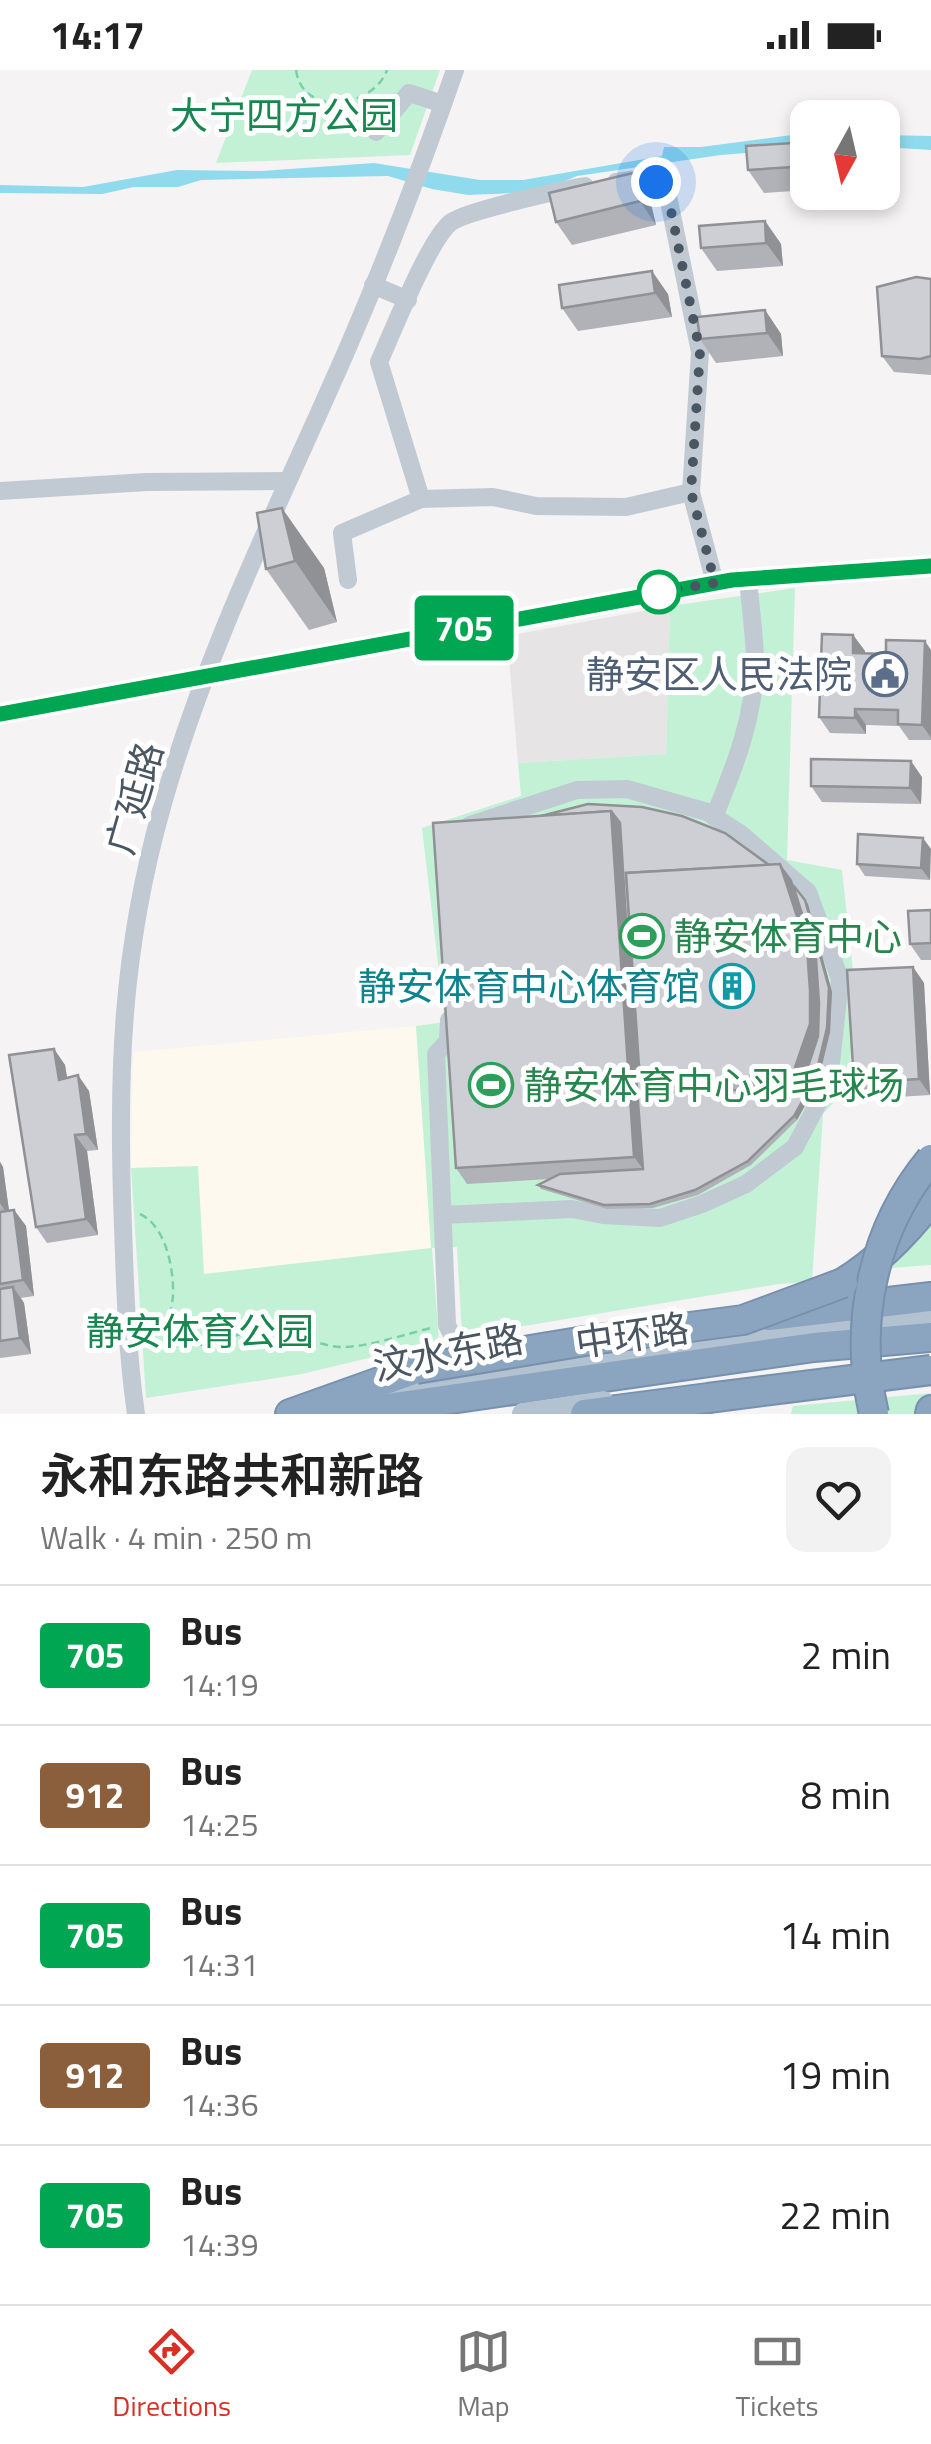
<!DOCTYPE html>
<html lang="en">
<head>
<meta charset="utf-8">
<style>
  :root { --surface:#fff; --page:#f2f2f2; --text:#222; --muted:#767676; --line:#e0e0e0; --accent:#d93025 }
  body { margin:0; font-family:"Titillium Web","Noto Sans SC",sans-serif; background:var(--page); color:var(--text); height:100vh; display:flex; flex-direction:column; font-size:38px; white-space:nowrap }
  * { box-sizing:border-box; margin:0 }
  p { font-size:32px; color:var(--muted) }
  .icon { flex:none; width:55px; height:55px; fill:none; stroke:currentColor; stroke-width:2; stroke-linecap:round; stroke-linejoin:round }
  .map { position:relative; height:1344px; overflow:hidden }
  .sheet { display:flex; flex-direction:column; background:var(--surface); flex:1 }
  .sheet>* { flex:none }
  .badge { padding:0 20px; border-radius:8px; font-size:35px; line-height:65px }
  .needle { width:65px; rotate:188deg }
  .buttons { position:absolute; left:790px; top:30px; display:grid; gap:20px }
  .buttons a { display:grid; place-items:center; width:110px; height:110px; border-radius:20px; background:var(--surface); box-shadow:0 5px 15px #0003; font-size:50px }
  .you { position:absolute; width:50px; height:50px; margin:-25px; border:8px solid #fff; border-radius:50%; background:#1a73e8; box-shadow:0 0 0 15px #1a73e833 }
  .map>.badge { position:absolute; translate:-50% -50%; box-shadow:0 0 0 5px #fff }
  .round { display:grid; place-items:center; flex:none; width:105px; height:105px; border-radius:20px; background:var(--page) }
  .summary { display:flex; align-items:center; justify-content:space-between; height:170px; padding:0 40px }
  h1 { font-size:48px; font-weight:600; line-height:75px }
  ul { padding:0; list-style:none }
  li { display:flex; align-items:center; gap:30px; height:140px; padding:0 40px; border-top:2px solid var(--line) }
  li div { flex:1 }
  li b { display:block; font-size:38px }
  li em { font-style:normal }
  li .badge { min-width:110px; font-weight:700; text-align:center }
  .status { display:flex; justify-content:space-between; align-items:center; height:70px; padding:0 50px; background:var(--surface); direction:ltr }
  .status svg { height:28px; fill:currentColor }
  .tab-bar { display:flex; justify-content:space-around; align-items:center; height:140px; border-top:2px solid var(--line); background:var(--surface); font-size:28px; color:var(--muted) }
  .tab-bar a { display:grid; justify-items:center; gap:5px }
  .tab-bar .current { color:var(--accent) }
  .map>svg:first-child { display:block }
  .commercial { fill:#fdf9ef }
  .education { fill:#e6e4e5 }
  .green { fill:#c3f1d5 }
  .water { fill:#90daee }
  .lines { fill:none; stroke-linecap:round; stroke-linejoin:round }
  .highway-casing { stroke:#7690ad; stroke-width:32 }
  .path { stroke:#7ad0a6; stroke-width:2.5; stroke-dasharray:8 5; stroke-linecap:butt }
  .minor { stroke:#c1cad2; stroke-width:18 }
  .major { stroke:#b3c2d1; stroke-width:22 }
  .highway { stroke:#8ba5c1; stroke-width:28 }
  .highway-bridge-casing { stroke:#7690ad; stroke-width:32; stroke-linecap:butt }
  .highway-bridge { stroke:#8ba5c1; stroke-width:28 }
  .wall { fill:#b0b2b7 }
  .shaded-wall { fill:#909195 }
  .building { fill:#cdcfd5; stroke:#909195; stroke-width:2.5 }
  .line-casing { stroke:#fff; stroke-width:22 }
  .line { stroke:#00a651; stroke-width:15 }
  .walk { stroke:#4a5661; stroke-width:10; stroke-dasharray:0 18 }
  .stop-dot { fill:#fff; stroke:#00a651; stroke-width:5 }
  .labels { text-anchor:middle; dominant-baseline:central; stroke-width:10; stroke-linejoin:round; paint-order:stroke }
  .park-label { font-size:38px; fill:#17864f; stroke:#fff }
  .service-label { font-size:38px; fill:#4e5e75; stroke:#fff; text-anchor:end }
  .street-label { font-size:38px; fill:#4a5661; stroke:#fff }
  .leisure-label { font-size:38px; fill:#27864d; stroke:#fff; text-anchor:start }
  .culture-label { font-size:38px; fill:#0d838f; stroke:#fff; text-anchor:end }
</style>
</head>
<body>
<div class="status"><b>14:17</b><svg viewBox="0 0 49 12"><path d="M0 12V9h3v3zM5 12V6h3v6zM10 12V3h3v9zM15 12V0h3v12zM26 1h20v11H26zM47 4h2v5h-2z"/></svg></div>
<div class="map">
<svg width="931" height="1344" viewBox="0 0 931 1344">
  <rect width="100%" height="100%" fill="#f5f3f3"/>
  <polygon class="commercial" points="416,956 432,1178 204,1204 197,1097 131,1098 133,982"/>
  <polygon class="education" points="670,536 666,684 518,693 507,566"/>
  <g class="green">
    <polygon points="252,0 440,0 410,85 216,93"/>
    <polygon points="795,518 787,790 842,800 853,901 850,1015 823,1044 812,1212 779,1214 462,1266 457,1177 432,1178 439,1271 302,1304 146,1328 131,1098 198,1096 204,1204 431,1178 416,956 445,952 422,758 521,726 518,693 666,684 670,536"/>
    <polygon points="931,1095 931,1195 877,1199"/>
    <polygon points="931,1323 931,1344 791,1344 793,1336"/>
  </g>
  <g class="water">
    <polygon points="807,63 807,78 721,85 577,106 548,118 513,123 468,125 432,119 388,106 201,110 178,117 134,117 102,124 0,123 0,115 83,117 177,100 262,101 374,93 480,110 523,110 662,86 664,77 701,77"/>
    <polygon points="883,65 931,66 931,80 883,77"/>
  </g>
  <g class="lines">
    <defs>
      <g id="highway">
        <path d="M843,1213C879,1191 906,1163 931,1130"/>
        <polyline points="769,1246 931,1227"/>
        <polyline points="290,1344 416,1299"/>
        <polyline points="345,1344 814,1277 931,1267"/>
        <polyline points="585,1344 708,1328"/>
        <polyline points="930,1344 931,1340"/>
      </g>
    </defs>
    <use href="#highway" class="highway-casing"/>
    <g class="path">
      <path d="M296,0C303,49 374,37 387,0"/>
      <path d="M140,1144C166,1156 174,1199 173,1226C172,1237 166,1253 173,1263C190,1291 233,1262 258,1260C288,1257 312,1275 340,1277C365,1278 406,1264 431,1258"/>
    </g>
    <g class="minor">
      <polyline points="376,62 409,23 443,34"/>
      <path d="M616,112C640,108 651,106 668,126L700,282L691,422L715,513"/>
      <polyline points="373,215 408,230"/>
      <polyline points="0,421 147,412 288,411"/>
      <path d="M421,429L379,292C393,261 428,172 450,153C465,141 562,120 585,116"/>
      <polyline points="348,510 342,463 421,429 493,427 536,436 626,437 691,422"/>
      <polyline points="0,644 732,510 931,496"/>
      <path d="M714,747C735,696 756,644 755,587C754,561 750,534 748,508"/>
      <polyline points="449,950 448,971 436,984 447,1255 469,1299"/>
      <polyline points="443,1145 572,1139 603,1145 660,1148 702,1134 746,1114 795,1077 829,1012 840,909 808,822 741,764 707,742 627,719 577,720 470,755"/>
      <path d="M136,1344C127,1282 125,1218 123,1156C117,1006 121,882 162,737C207,576 283,427 349,275C388,184 423,93 455,0"/>
    </g>
    <g class="major">
      <polyline points="367,1333 405,1319 720,1273 931,1246"/>
      <polyline points="523,1344 603,1332"/>
    </g>
    <use href="#highway" class="highway"/>
    <defs>
      <g id="highway-bridge">
        <polyline points="416,1299 591,1270 743,1250 843,1213"/>
        <polyline points="708,1328 931,1300"/>
        <path d="M874,1344C853,1255 872,1160 931,1089"/>
      </g>
    </defs>
    <use href="#highway-bridge" class="highway-bridge-casing"/>
    <use href="#highway-bridge" class="highway-bridge"/>
  </g>
  <g class="wall">
    <polygon points="808,72 808,120 764,123 748,100"/>
    <polygon points="649,126 656,155 572,175 556,152"/>
    <polygon points="765,151 781,174 783,196 717,201 701,178"/>
    <polygon points="931,209 931,305 894,302 882,286"/>
    <polygon points="559,215 668,224 672,247 578,261 562,238"/>
    <polygon points="765,240 781,264 783,286 716,293 700,269"/>
    <polygon points="257,443 324,498 337,552 309,560 266,499"/>
    <polygon points="853,565 865,581 865,584 886,584 931,580 931,670 909,670 899,656 866,655 866,664 830,663 819,647"/>
    <polygon points="922,707 921,734 822,732 811,716"/>
    <polygon points="923,768 930,810 865,806 857,794"/>
    <polygon points="780,794 792,810 793,816 808,834 832,922 830,962 818,1012 797,1050 751,1095 698,1125 653,1138 607,1139 541,1119 538,1115 550,1109 467,1114 456,1098"/>
    <polygon points="931,840 931,890 921,890 910,874"/>
    <polygon points="913,897 924,913 930,1025 865,1029 854,1013"/>
    <polygon points="54,979 65,995 67,1008 89,1021 98,1080 87,1081 98,1165 47,1173 36,1157"/>
    <polygon points="0,1092 3,1097 9,1141 14,1140 26,1156 34,1226 21,1228 24,1233 31,1284 0,1288"/>
  </g>
  <g class="shaded-wall">
    <polygon points="633,103 649,126 656,155 640,131"/>
    <polygon points="765,151 781,174 783,196 766,173"/>
    <polygon points="652,201 668,224 672,247 655,223"/>
    <polygon points="765,240 781,264 783,286 767,263"/>
    <polygon points="282,438 324,498 337,552 295,491"/>
    <polygon points="853,565 865,581 864,599 853,583"/>
    <polygon points="925,571 931,580 931,668 922,655"/>
    <polygon points="855,639 866,655 866,664 855,648"/>
    <polygon points="911,691 922,707 921,734 910,718"/>
    <polygon points="611,741 623,757 646,1103 634,1087"/>
    <polygon points="923,768 931,779 930,810 921,798"/>
    <polygon points="780,794 792,810 818,893 821,970 803,1022 792,1006"/>
    <polygon points="805,830 808,834 832,922 830,962 818,1012 797,1050 794,1046 827,958"/>
    <polygon points="913,897 924,913 930,1025 919,1009"/>
    <polygon points="54,979 65,995 70,1026 59,1010"/>
    <polygon points="78,1005 89,1021 98,1080 86,1064"/>
    <polygon points="75,1065 87,1081 98,1165 86,1149"/>
    <polygon points="0,1092 3,1097 10,1148 0,1133"/>
    <polygon points="14,1140 26,1156 34,1226 23,1210"/>
    <polygon points="13,1217 24,1233 31,1284 20,1268"/>
  </g>
  <g class="building">
    <polygon points="808,72 808,96 748,100 746,76"/>
    <polygon points="633,103 640,131 556,152 549,123"/>
    <polygon points="765,151 766,173 701,178 699,156"/>
    <polygon points="652,201 655,223 562,238 559,215"/>
    <polygon points="916,207 931,209 931,286 920,289 882,286 877,217"/>
    <polygon points="765,240 767,263 700,269 697,247"/>
    <polygon points="282,438 295,491 266,499 257,443"/>
    <polygon points="822,564 853,565 853,583 886,584 886,570 925,571 922,655 898,654 898,640 855,639 855,648 819,647"/>
    <polygon points="811,689 911,691 910,718 811,716"/>
    <polygon points="588,734 642,737 682,746 725,763 769,795 626,803 632,887 627,865 620,753 611,741 541,746"/>
    <polygon points="611,741 634,1087 456,1098 433,753"/>
    <polygon points="858,764 923,768 921,798 857,794"/>
    <polygon points="780,794 807,877 810,921 810,954 792,1006 640,1011 626,803"/>
    <polygon points="793,815 805,830 829,918 827,958 815,1008 794,1046 748,1091 695,1120 650,1134 604,1135 538,1115 560,1104 643,1099 636,1005 639,994 640,1011 648,1023 801,1018 818,966 819,933 816,889"/>
    <polygon points="931,840 931,873 910,874 908,841"/>
    <polygon points="913,897 919,1009 854,1013 847,900"/>
    <polygon points="54,979 59,1010 78,1005 86,1064 75,1065 86,1149 36,1157 9,985"/>
    <polygon points="14,1140 23,1210 0,1214 0,1142"/>
    <polygon points="13,1217 20,1268 0,1271 0,1219"/>
  </g>
  <g class="lines">
    <defs>
      <polyline id="line" points="0,644 732,510 931,496"/>
    </defs>
    <use href="#line" class="line-casing"/>
    <use href="#line" class="line"/>
    <polyline class="walk" points="656,112 668,126 700,282 691,422 715,513 659,522"/>
  </g>
  <defs>
    <symbol id="civic-ring" viewBox="-11 -11 22 22"><circle r="9.5" fill="#fff" stroke="#5c6f8a" stroke-width="1.5"/><path d="M-.6-6.5H3V-4.5H.6V-3L4-1V1h2V6H-6V1h2V-1L-.6-3ZM-1.2 2.5V6h2.4V2.5Z" fill="#5c6f8a"/></symbol>
    <symbol id="stadium-ring" viewBox="-11 -11 22 22"><circle r="9.5" fill="#fff" stroke="#2e9e5b" stroke-width="1.5"/><path d="M0-5a6.5 5 0 1 0 0 10a6.5 5 0 1 0 0-10ZM-3.5-1.8h7v3.6h-7Z" fill="#2e9e5b"/></symbol>
    <symbol id="building-ring" viewBox="-11 -11 22 22"><circle r="9.5" fill="#fff" stroke="#0f9aa8" stroke-width="1.5"/><path d="M-4-6H4V6H1V3H-1V6H-4ZM-2.5-4.3h1.7v1.8h-1.7ZM.8-4.3h1.7v1.8H.8ZM-2.5-1h1.7V.8h-1.7ZM.8-1h1.7V.8H.8Z" fill="#0f9aa8"/></symbol>
  </defs>
  <g fill-rule="evenodd">
    <use href="#civic-ring" x="860" y="579" width="50" height="50"/>
    <use href="#stadium-ring" x="617" y="841" width="50" height="50"/>
    <use href="#building-ring" x="707" y="891" width="50" height="50"/>
    <use href="#stadium-ring" x="466" y="990" width="50" height="50"/>
  </g>
  <circle class="stop-dot" cx="659" cy="522" r="20"/>
  <g class="labels">
    <g class="park-label">
      <text x="284" y="45">大宁四方公园</text>
      <text x="200" y="1261">静安体育公园</text>
    </g>
    <g class="service-label">
      <text x="852" y="604">静安区人民法院</text>
    </g>
    <g class="street-label">
      <text transform="translate(134 728) rotate(-74)">广延路</text>
      <text transform="translate(632 1265) rotate(-8)">中环路</text>
      <text transform="translate(448 1282) rotate(-11)">汶水东路</text>
    </g>
    <g class="leisure-label">
      <text x="674" y="866">静安体育中心</text>
      <text x="524" y="1015">静安体育中心羽毛球场</text>
    </g>
    <g class="culture-label">
      <text x="700" y="916">静安体育中心体育馆</text>
    </g>
  </g>
</svg>
<div class="buttons">
<a><svg class="needle" viewBox="-14 -14 28 28"><path d="M0-13l5 13h-10z" fill="#e53935"/><path d="M0 13l5-13h-10z" fill="#767676"/></svg></a>
</div>
<div class="you" style="left:656px;top:112px"></div>
<b class="badge" style="left:464px;top:558px;background:#00a651;color:#fff">705</b>
</div>
<section class="sheet">
<div class="summary"><div><h1>永和东路共和新路</h1><p>Walk · 4 min · 250 m</p></div><a class="round"><svg class="icon" aria-label="heart" viewBox="0 0 24 24"><path d="M12 20l-8-8c-3-5 5-10 8-4 3-6 11-1 8 4z"/></svg></a></div>
<ul>
<li><span class="badge" style="background:#00a651;color:#fff">705</span><div><b>Bus</b><p>14:19</p></div><em>2 min</em></li>
<li><span class="badge" style="background:#8b5e3c;color:#fff">912</span><div><b>Bus</b><p>14:25</p></div><em>8 min</em></li>
<li><span class="badge" style="background:#00a651;color:#fff">705</span><div><b>Bus</b><p>14:31</p></div><em>14 min</em></li>
<li><span class="badge" style="background:#8b5e3c;color:#fff">912</span><div><b>Bus</b><p>14:36</p></div><em>19 min</em></li>
<li><span class="badge" style="background:#00a651;color:#fff">705</span><div><b>Bus</b><p>14:39</p></div><em>22 min</em></li>
</ul>
</section>
<nav class="tab-bar">
<a class="current"><svg class="icon" aria-label="directions" viewBox="0 0 24 24"><path d="M12 3l9 9-9 9-9-9zM9 14v-3h6M13 9l2 2-2 2"/></svg>Directions</a>
<a><svg class="icon" aria-label="map" viewBox="0 0 24 24"><path d="M3 6l6-2 6 2 6-2v14l-6 2-6-2-6 2zM9 4v14M15 6v14"/></svg>Map</a>
<a><svg class="icon" aria-label="tickets" viewBox="0 0 24 24"><path d="M3 7h18v10H3zM15 7v10"/></svg>Tickets</a>
</nav>
</body>
</html>
